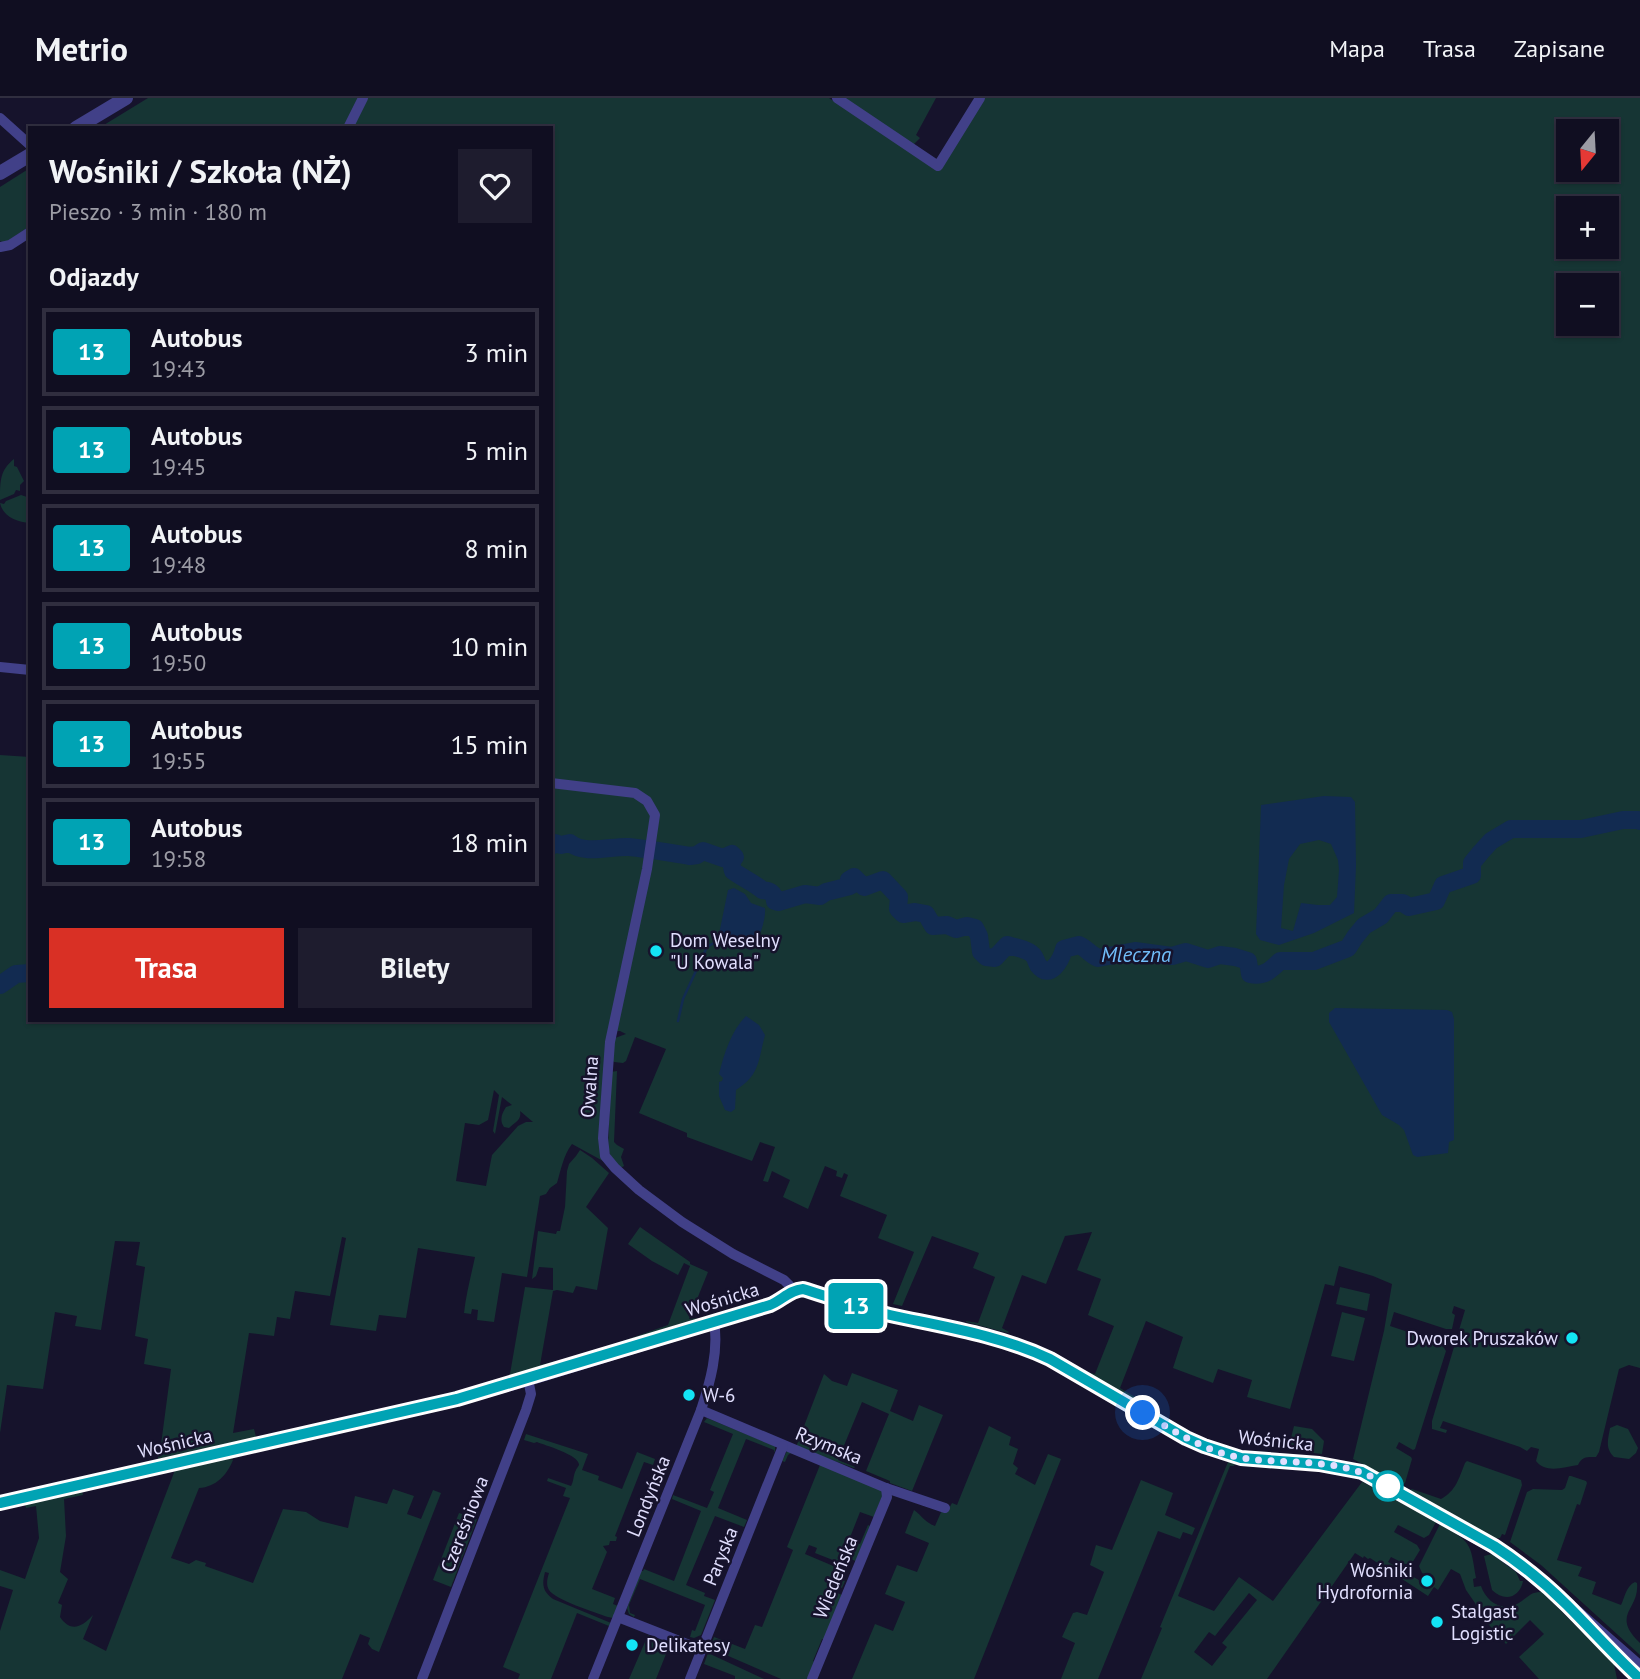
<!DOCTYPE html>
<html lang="pl">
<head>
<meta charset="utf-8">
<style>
  :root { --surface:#100e21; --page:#1e1c2e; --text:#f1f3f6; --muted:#9c9ca5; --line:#302e3f; --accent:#d93025 }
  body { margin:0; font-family:"PT Sans",sans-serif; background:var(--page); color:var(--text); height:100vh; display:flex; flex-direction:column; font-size:26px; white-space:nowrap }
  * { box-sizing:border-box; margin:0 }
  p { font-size:23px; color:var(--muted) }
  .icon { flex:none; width:38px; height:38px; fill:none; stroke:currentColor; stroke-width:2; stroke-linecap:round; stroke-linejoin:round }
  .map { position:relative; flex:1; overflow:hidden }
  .side { position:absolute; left:28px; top:28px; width:525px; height:896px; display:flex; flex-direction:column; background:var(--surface); border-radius:0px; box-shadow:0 2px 5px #0004,0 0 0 2px var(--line) }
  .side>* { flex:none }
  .badge { padding:0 14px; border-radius:5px; font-size:24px; line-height:46px }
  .needle { width:46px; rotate:198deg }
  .buttons { position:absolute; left:1556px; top:21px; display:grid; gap:14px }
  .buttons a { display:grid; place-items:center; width:63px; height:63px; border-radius:0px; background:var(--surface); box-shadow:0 2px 5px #0004,0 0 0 2px var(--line); font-size:35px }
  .you { position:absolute; width:35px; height:35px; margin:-18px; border:5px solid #fff; border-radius:50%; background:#1a73e8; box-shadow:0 0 0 10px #1a73e833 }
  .map>.badge { position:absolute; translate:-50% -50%; box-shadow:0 0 0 4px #fff }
  h2 { padding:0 21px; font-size:26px; line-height:63px }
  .round { display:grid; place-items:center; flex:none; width:74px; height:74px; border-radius:0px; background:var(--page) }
  .summary { display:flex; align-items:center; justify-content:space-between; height:119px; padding:0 21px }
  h1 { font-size:33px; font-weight:600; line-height:52px }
  .cta { display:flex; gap:14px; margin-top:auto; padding:14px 21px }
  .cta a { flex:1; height:80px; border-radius:0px; background:var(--accent); color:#fff; font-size:28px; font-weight:600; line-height:80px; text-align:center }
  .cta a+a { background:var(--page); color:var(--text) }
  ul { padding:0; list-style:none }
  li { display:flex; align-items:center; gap:21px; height:88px; margin:0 14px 10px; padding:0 7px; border:4px solid var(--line); border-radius:0px }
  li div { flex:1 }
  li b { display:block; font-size:26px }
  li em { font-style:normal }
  li .badge { min-width:77px; font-weight:700; text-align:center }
  header { display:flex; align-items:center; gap:42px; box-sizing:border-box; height:98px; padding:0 35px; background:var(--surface); border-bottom:2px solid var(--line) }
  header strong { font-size:33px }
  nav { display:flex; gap:38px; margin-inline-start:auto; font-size:24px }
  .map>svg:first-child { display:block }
  .green { fill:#163534; fill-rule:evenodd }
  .water { fill:#122b51; fill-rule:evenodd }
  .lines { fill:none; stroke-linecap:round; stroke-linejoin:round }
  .stream { stroke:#122b51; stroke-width:2.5 }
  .river { stroke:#122b51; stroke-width:18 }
  .minor { stroke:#414088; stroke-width:10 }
  .tertiary { stroke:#414088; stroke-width:14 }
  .line-casing { stroke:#fff; stroke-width:16 }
  .line { stroke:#00a3b4; stroke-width:10 }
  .walk { stroke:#e1dffe; stroke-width:7; stroke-dasharray:0 12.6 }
  .poi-dot { fill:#13e4f5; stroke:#16132c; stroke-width:2.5 }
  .stop-dot { fill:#fff; stroke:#00a3b4; stroke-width:3.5 }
  .labels { text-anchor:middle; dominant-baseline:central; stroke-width:5; stroke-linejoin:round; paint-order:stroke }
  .poi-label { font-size:19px; fill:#e1dffe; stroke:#16132c; text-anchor:start }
  .street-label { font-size:19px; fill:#e1dffe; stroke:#16132c }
  .water-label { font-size:21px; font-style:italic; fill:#71bdf9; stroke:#16132c }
</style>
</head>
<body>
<header>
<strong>Metrio</strong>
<nav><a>Mapa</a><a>Trasa</a><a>Zapisane</a></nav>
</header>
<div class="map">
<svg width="1640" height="1581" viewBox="0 0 1640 1581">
  <rect width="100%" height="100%" fill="#16132c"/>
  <g class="green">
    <path d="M148,0H829L936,71L940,67L983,0H1640V1270L1629,1267L1619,1271L1599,1354L1596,1359C1588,1359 1582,1358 1578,1367C1564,1369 1546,1376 1536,1363L1539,1351L1531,1349L1527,1353L1520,1349L1443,1323L1440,1330L1447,1332L1446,1335L1432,1331V1323L1465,1212L1454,1208L1452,1215L1455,1217L1452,1231H1446L1394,1214L1390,1228L1441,1245L1446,1253L1415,1351L1413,1352L1399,1344L1396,1350L1411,1359L1412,1361L1405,1385L1402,1387L1353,1361L1384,1233L1392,1186L1373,1178L1339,1168L1334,1188L1325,1186L1290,1311L1247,1299L1252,1282L1218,1271L1213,1285L1173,1270L1183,1239L1146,1223L1120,1290L1145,1305L1143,1307L1090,1276L1091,1275L1095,1276L1114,1228L1088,1217L1101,1181L1077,1172L1092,1134L1065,1138L1046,1186L1022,1177L1002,1230L1009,1234L1008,1235L966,1224V1223L978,1225L995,1179L973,1170L979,1155L932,1138L902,1208L893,1206L914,1154L878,1140L887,1117L840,1098L848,1077L844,1075L842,1080L836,1078L837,1073L825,1068L808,1111L783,1099L790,1082L772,1073L768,1084L763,1083L775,1049L760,1044L752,1063L687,1039V1035L639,1015L666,951L635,939L626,963L623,965L614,964L612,962L615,940L626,936L620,933H615L609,971L603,1063L572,1046C563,1058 561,1072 557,1085L550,1090L546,1096L540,1098L527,1179L502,1175L494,1224L477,1222L478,1212L472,1211L471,1216L464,1215C466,1196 471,1178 475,1159L418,1150L406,1220L379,1217L376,1233L330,1227L346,1140L342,1139L330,1198L295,1193L290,1221L277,1219L274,1238L249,1235L233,1335L254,1331L256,1339L158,1361V1355L160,1354L171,1271L144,1266L148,1241L135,1238L145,1169L136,1167L140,1144L115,1143L101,1232L75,1228L77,1218L55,1214L43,1291L7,1287L0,1335V657L30,659V922H551V30H99ZM1568,33H1606V72H1568ZM1568,110H1606V149H1568ZM1568,187H1606V226H1568ZM494,992L499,997L493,1033L495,1036L502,999L512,1007L506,1009C502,1015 499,1022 504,1029L509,1030C515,1024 522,1022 520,1013L533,1024H526L518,1028L492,1057L486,1088L456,1083L465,1025L479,1027L488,1022Z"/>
    <polygon points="843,0 936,0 916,37 920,40 913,47"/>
    <polygon points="30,70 30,128 5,145 0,143 0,89"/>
    <path d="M14,361V368L17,369L24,383L20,387V393L16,392L14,396L0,402C0,383 0,372 14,361Z"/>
    <path d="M21,397L30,400V425C17,424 3,419 0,405L4,406L6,403Z"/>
    <polygon points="617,973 614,1044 617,1047 624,1051 621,1059 624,1068 620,1070 611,1059 608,1050 611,974"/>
    <polygon points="580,1052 592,1060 609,1075 586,1109 608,1130 597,1192 576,1188 573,1195 557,1192 553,1193 540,1267 556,1263 556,1265 511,1279 510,1276 525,1189 553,1192 553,1170 539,1169 536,1178 532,1181 538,1133 556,1136 557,1133 560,1133 565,1109 567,1073 569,1066 576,1058"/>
    <polygon points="640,1129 690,1164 690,1166 708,1174 689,1221 697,1220 696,1221 617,1245 668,1227 690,1168 684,1165 678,1177 652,1163 628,1146"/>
    <polygon points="1340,1189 1370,1196 1367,1213 1336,1206"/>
    <polygon points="1342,1214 1365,1220 1354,1263 1331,1258"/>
    <polygon points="852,1275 898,1292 890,1313 913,1323 919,1307 943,1317 912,1393 890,1385 890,1383 866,1373 889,1316 862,1304 838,1362 855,1369 854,1370 796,1349 824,1276 832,1283 847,1288"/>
    <polygon points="707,1320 775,1348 775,1355 774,1352 746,1341 718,1410 747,1422 744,1429 715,1418 686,1487 705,1495 704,1498 715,1502 701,1537 694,1540 690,1539 692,1532 695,1533 705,1507 640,1481 629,1507 630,1515 635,1517 634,1519 629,1516 627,1510 641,1473 643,1473 644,1471 674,1483 701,1413 672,1401 673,1397 707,1410 714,1394 710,1392 733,1336 704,1324"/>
    <path d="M1617,1327L1628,1331L1638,1350L1636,1355L1629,1361L1614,1359C1605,1350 1608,1342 1610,1330Z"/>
    <path d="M989,1328L1011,1339L1009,1347L1018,1351L1013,1366L1018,1370L1015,1376L1035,1387L1048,1356L1061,1361L974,1581H852L875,1526L893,1533L905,1504L885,1496L897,1467L917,1474L929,1445L905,1435L914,1412C922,1418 926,1425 935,1428L942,1412L947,1414L952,1405L957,1407Z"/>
    <polygon points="1294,1328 1312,1331 1324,1343 1322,1356 1288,1352"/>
    <path d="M526,1336L588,1356L582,1372L599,1378L598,1382L622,1391L637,1354L655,1361L653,1367L644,1364L615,1438L617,1439L616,1443H610L609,1447L603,1448L607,1454L592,1491L615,1500L613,1506L618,1508L613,1520L608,1519C596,1515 554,1501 549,1492C546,1487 547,1481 549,1475L545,1474C542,1486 542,1493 553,1501L611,1525L609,1528L577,1515L551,1581H518L520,1576L503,1569L570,1400L563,1398L566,1390L547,1383L548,1380L571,1388C574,1383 573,1377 576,1372C576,1371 578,1369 579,1367C580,1357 544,1347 537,1344L534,1345L524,1342Z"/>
    <polygon points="787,1353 879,1389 883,1396 874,1419 860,1414 849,1442 860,1446 868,1427 870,1428 856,1463 850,1461 848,1468 815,1455 817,1450 809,1447 805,1456 838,1470 835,1479 845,1483 842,1490 835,1488 833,1493 842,1497 824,1541 822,1541 813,1563 815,1564 809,1581 781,1581 710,1550 714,1539 745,1551 755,1527 762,1529 793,1452 787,1449 820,1367 791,1355 788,1357 785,1364 782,1363"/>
    <path d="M233,1359V1361L230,1362H233C227,1377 216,1389 199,1390L171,1460L189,1466L196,1462L206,1465L205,1468L253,1485L283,1411L306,1414L320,1423L348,1430L355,1398L387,1406L393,1391L414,1398L407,1416L421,1421L433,1392L441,1395L379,1554L372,1551L368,1546L370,1540L360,1536L342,1581H0V1533L13,1492L0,1488V1472L25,1481L39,1440L36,1408L26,1410L25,1406L82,1393L83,1397L64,1401L66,1438L60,1474L68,1481L58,1505L62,1507L60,1519C71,1535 82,1529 93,1517L83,1541L106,1553L175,1372Z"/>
    <path d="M1467,1363L1521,1382L1522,1387L1505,1437L1502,1436L1500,1440H1495L1410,1392L1412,1391L1441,1401C1456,1393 1459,1380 1465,1365Z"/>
    <path d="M1228,1364L1235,1366L1234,1368H1230L1178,1498L1214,1513L1239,1479L1273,1503L1362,1384L1359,1382L1436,1424L1429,1437L1424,1440L1398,1427L1394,1434L1417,1447L1420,1452L1412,1465L1405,1466L1391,1459L1388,1464L1429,1488L1433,1481L1422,1475L1419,1468L1440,1426C1472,1445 1470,1444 1476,1480L1473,1481L1474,1489L1481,1488C1486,1503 1501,1514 1517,1506C1527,1501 1530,1493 1542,1494L1614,1566L1617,1581H1539L1519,1559L1544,1536L1530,1522L1506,1546L1481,1518L1475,1505L1466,1492L1460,1476L1451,1471L1438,1492L1434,1489L1428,1498L1370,1460L1368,1461L1364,1458L1363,1460L1355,1455L1267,1581H1141L1162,1530L1160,1529ZM1249,1495L1257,1502L1222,1545L1227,1549L1212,1568L1194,1554L1209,1534L1215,1538Z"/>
    <path d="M1569,1378H1571L1586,1383L1587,1385L1580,1407L1577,1406L1557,1462L1582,1469L1578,1478L1596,1484L1592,1496L1621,1507C1625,1499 1626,1488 1635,1484L1637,1485C1640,1512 1610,1516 1640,1545V1557L1541,1467L1510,1444L1527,1394L1533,1391L1562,1392L1565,1390Z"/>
    <polygon points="1141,1382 1173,1395 1165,1417 1195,1430 1192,1437 1183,1434 1180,1441 1158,1433 1098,1581 1061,1581 1075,1545 1062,1539 1073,1515 1077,1514 1087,1517 1104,1474 1090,1467 1096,1447 1112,1452"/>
    <polygon points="459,1415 477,1421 451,1489 433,1482"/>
    <path d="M1492,1456L1516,1474L1520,1483H1523C1520,1500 1504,1504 1492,1492L1484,1458Z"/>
    <polygon points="648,1537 674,1547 666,1556 656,1581 629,1581"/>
    <polygon points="708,1555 764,1581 735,1581 735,1578 704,1566"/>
  </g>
  <g class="water">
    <path d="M1324,698L1351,699L1355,704L1356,768L1354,815L1314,835L1279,847L1260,842L1256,836L1261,707ZM1319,742L1331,746L1338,762L1339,772L1337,799L1330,807H1318L1301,805L1293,833L1281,830L1284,787L1289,761L1300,746Z"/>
    <path d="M734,790L745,796L751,805L765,810C766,823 759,841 751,852C740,847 726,848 718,841L728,792Z"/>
    <polygon points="1335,910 1447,912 1452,914 1454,921 1454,1042 1449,1044 1448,1055 1417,1059 1413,1057 1404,1032 1399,1027 1382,1017 1329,924 1329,915"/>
    <path d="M746,918L759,927L765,937C758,963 760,977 736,992L735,1011L731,1014L725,1012L719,998V984L722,983L723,980L719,976C724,956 731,933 746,918Z"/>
  </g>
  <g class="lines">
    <polyline class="stream" points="678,923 683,901 707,849 719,842"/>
    <g class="river">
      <path d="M551,748L555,745L561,747L570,745C584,757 612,748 629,749C650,751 670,755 690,758L697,757L703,753L723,760L732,756L735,759L731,764L733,773C741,779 756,786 762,792C770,793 774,794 775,803L778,804L805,796L820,798L826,794L850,788L849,782L854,779L864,789L883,782L899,799L898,811L903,816L915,814L926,816L933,828L947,827L956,831L967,828L975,830L979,838L981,854L986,859L995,860L1007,847C1015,849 1027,851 1033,857C1035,859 1037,865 1038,867C1050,883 1061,862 1064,851L1079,847C1086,850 1091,857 1098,860L1135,853L1172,858L1186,854L1208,861L1220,857L1235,859L1248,863L1250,876C1264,879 1271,872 1280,863H1314L1348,850L1355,839L1364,828L1381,818L1391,805H1403L1409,809L1436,803L1443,787L1472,777V765L1481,754L1491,743L1511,731H1581L1623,722H1638L1640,723"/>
      <polyline points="0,887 16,876 30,875"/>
    </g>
    <g class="minor">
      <polyline points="837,0 938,68 980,0"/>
      <polyline points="0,20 30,47"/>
      <polyline points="348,30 363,0"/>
      <polyline points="0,149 10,147 30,134"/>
      <polyline points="0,569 30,572"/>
      <polyline points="551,685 635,695 647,703 655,717 647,771 610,944 603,1040 605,1058 615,1070 639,1092 682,1124 733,1156 784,1182 794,1192"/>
      <polyline points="701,1312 886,1390 945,1410"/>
      <polyline points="618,1519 702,1552"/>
      <polyline points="422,1581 526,1312 531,1296 528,1281"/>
      <path d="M593,1581L701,1312C710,1285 719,1253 714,1224"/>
      <polyline points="690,1581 783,1348"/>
      <polyline points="812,1581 887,1399 886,1390"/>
      <polyline points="1638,1581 1640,1578"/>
    </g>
    <g class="tertiary">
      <polyline points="76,30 126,0"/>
      <polyline points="0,75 30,57"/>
      <path d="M0,1405L457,1301L528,1281L770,1207C781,1202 790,1192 803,1191C832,1199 861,1210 890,1217C946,1230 998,1236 1050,1261L1187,1340L1204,1348L1241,1360L1319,1366L1362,1374L1494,1449L1536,1479L1640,1570"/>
    </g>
  </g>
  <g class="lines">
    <defs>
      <path id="line" d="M0,1405L457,1301L770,1207C782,1202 790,1192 803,1191C832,1200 860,1210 890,1217C945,1229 999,1237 1050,1261L1186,1340L1204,1348L1241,1360L1319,1366L1362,1374L1494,1448C1520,1465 1545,1485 1567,1507C1591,1531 1614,1557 1640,1581"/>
    </defs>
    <use href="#line" class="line-casing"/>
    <use href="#line" class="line"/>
    <path class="walk" d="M1143,1315C1174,1333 1206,1354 1242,1360C1281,1366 1322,1361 1360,1374C1370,1377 1381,1384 1388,1388"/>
  </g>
  <g class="poi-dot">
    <circle cx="656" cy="853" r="7"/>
    <circle cx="1572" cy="1240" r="7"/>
    <circle cx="689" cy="1297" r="7"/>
    <circle cx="1427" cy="1483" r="7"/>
    <circle cx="1437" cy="1524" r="7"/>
    <circle cx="632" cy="1547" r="7"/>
  </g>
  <circle class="stop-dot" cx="1388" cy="1388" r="14"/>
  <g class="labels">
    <g class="poi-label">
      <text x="670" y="842">Dom Weselny<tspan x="670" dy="22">"U Kowala"</tspan></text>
      <text x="1558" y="1240" text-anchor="end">Dworek Pruszaków</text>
      <text x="703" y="1297">W-6</text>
      <text x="1413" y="1472" text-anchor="end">Wośniki<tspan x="1413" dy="22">Hydrofornia</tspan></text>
      <text x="1451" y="1513">Stalgast<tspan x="1451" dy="22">Logistic</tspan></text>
      <text x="646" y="1547">Delikatesy</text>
    </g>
    <g class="street-label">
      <text transform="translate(589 989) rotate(-86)">Owalna</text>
      <text transform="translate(722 1201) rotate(-17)">Wośnicka</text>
      <text transform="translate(1276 1342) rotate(6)">Wośnicka</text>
      <text transform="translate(175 1345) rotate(-13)">Wośnicka</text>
      <text transform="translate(829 1347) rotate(22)">Rzymska</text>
      <text transform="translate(648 1398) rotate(-68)">Londyńska</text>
      <text transform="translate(464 1426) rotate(-69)">Czereśniowa</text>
      <text transform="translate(720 1458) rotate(-68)">Paryska</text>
      <text transform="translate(835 1479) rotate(-68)">Wiedeńska</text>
    </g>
    <g class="water-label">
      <text x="1136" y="856">Mleczna</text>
    </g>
  </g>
</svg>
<div class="buttons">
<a><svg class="needle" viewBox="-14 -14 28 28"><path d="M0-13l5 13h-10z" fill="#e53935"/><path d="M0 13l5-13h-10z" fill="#9c9ca5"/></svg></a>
<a>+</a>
<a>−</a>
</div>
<div class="you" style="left:1143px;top:1315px"></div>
<b class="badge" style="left:856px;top:1208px;background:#00a3b4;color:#fff">13</b>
<section class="side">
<div class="summary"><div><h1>Wośniki / Szkoła (NŻ)</h1><p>Pieszo · 3 min · 180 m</p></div><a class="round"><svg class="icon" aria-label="heart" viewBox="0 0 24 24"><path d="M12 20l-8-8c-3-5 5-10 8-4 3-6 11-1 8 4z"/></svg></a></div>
<h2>Odjazdy</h2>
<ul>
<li><span class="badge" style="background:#00a3b4;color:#fff">13</span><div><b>Autobus</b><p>19:43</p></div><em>3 min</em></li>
<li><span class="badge" style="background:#00a3b4;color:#fff">13</span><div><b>Autobus</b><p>19:45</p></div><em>5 min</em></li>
<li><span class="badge" style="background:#00a3b4;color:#fff">13</span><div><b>Autobus</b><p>19:48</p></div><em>8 min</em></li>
<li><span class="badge" style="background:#00a3b4;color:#fff">13</span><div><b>Autobus</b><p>19:50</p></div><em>10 min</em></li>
<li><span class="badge" style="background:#00a3b4;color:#fff">13</span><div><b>Autobus</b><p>19:55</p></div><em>15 min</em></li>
<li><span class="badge" style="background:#00a3b4;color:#fff">13</span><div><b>Autobus</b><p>19:58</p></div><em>18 min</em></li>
</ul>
<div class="cta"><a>Trasa</a><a>Bilety</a></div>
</section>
</div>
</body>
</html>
